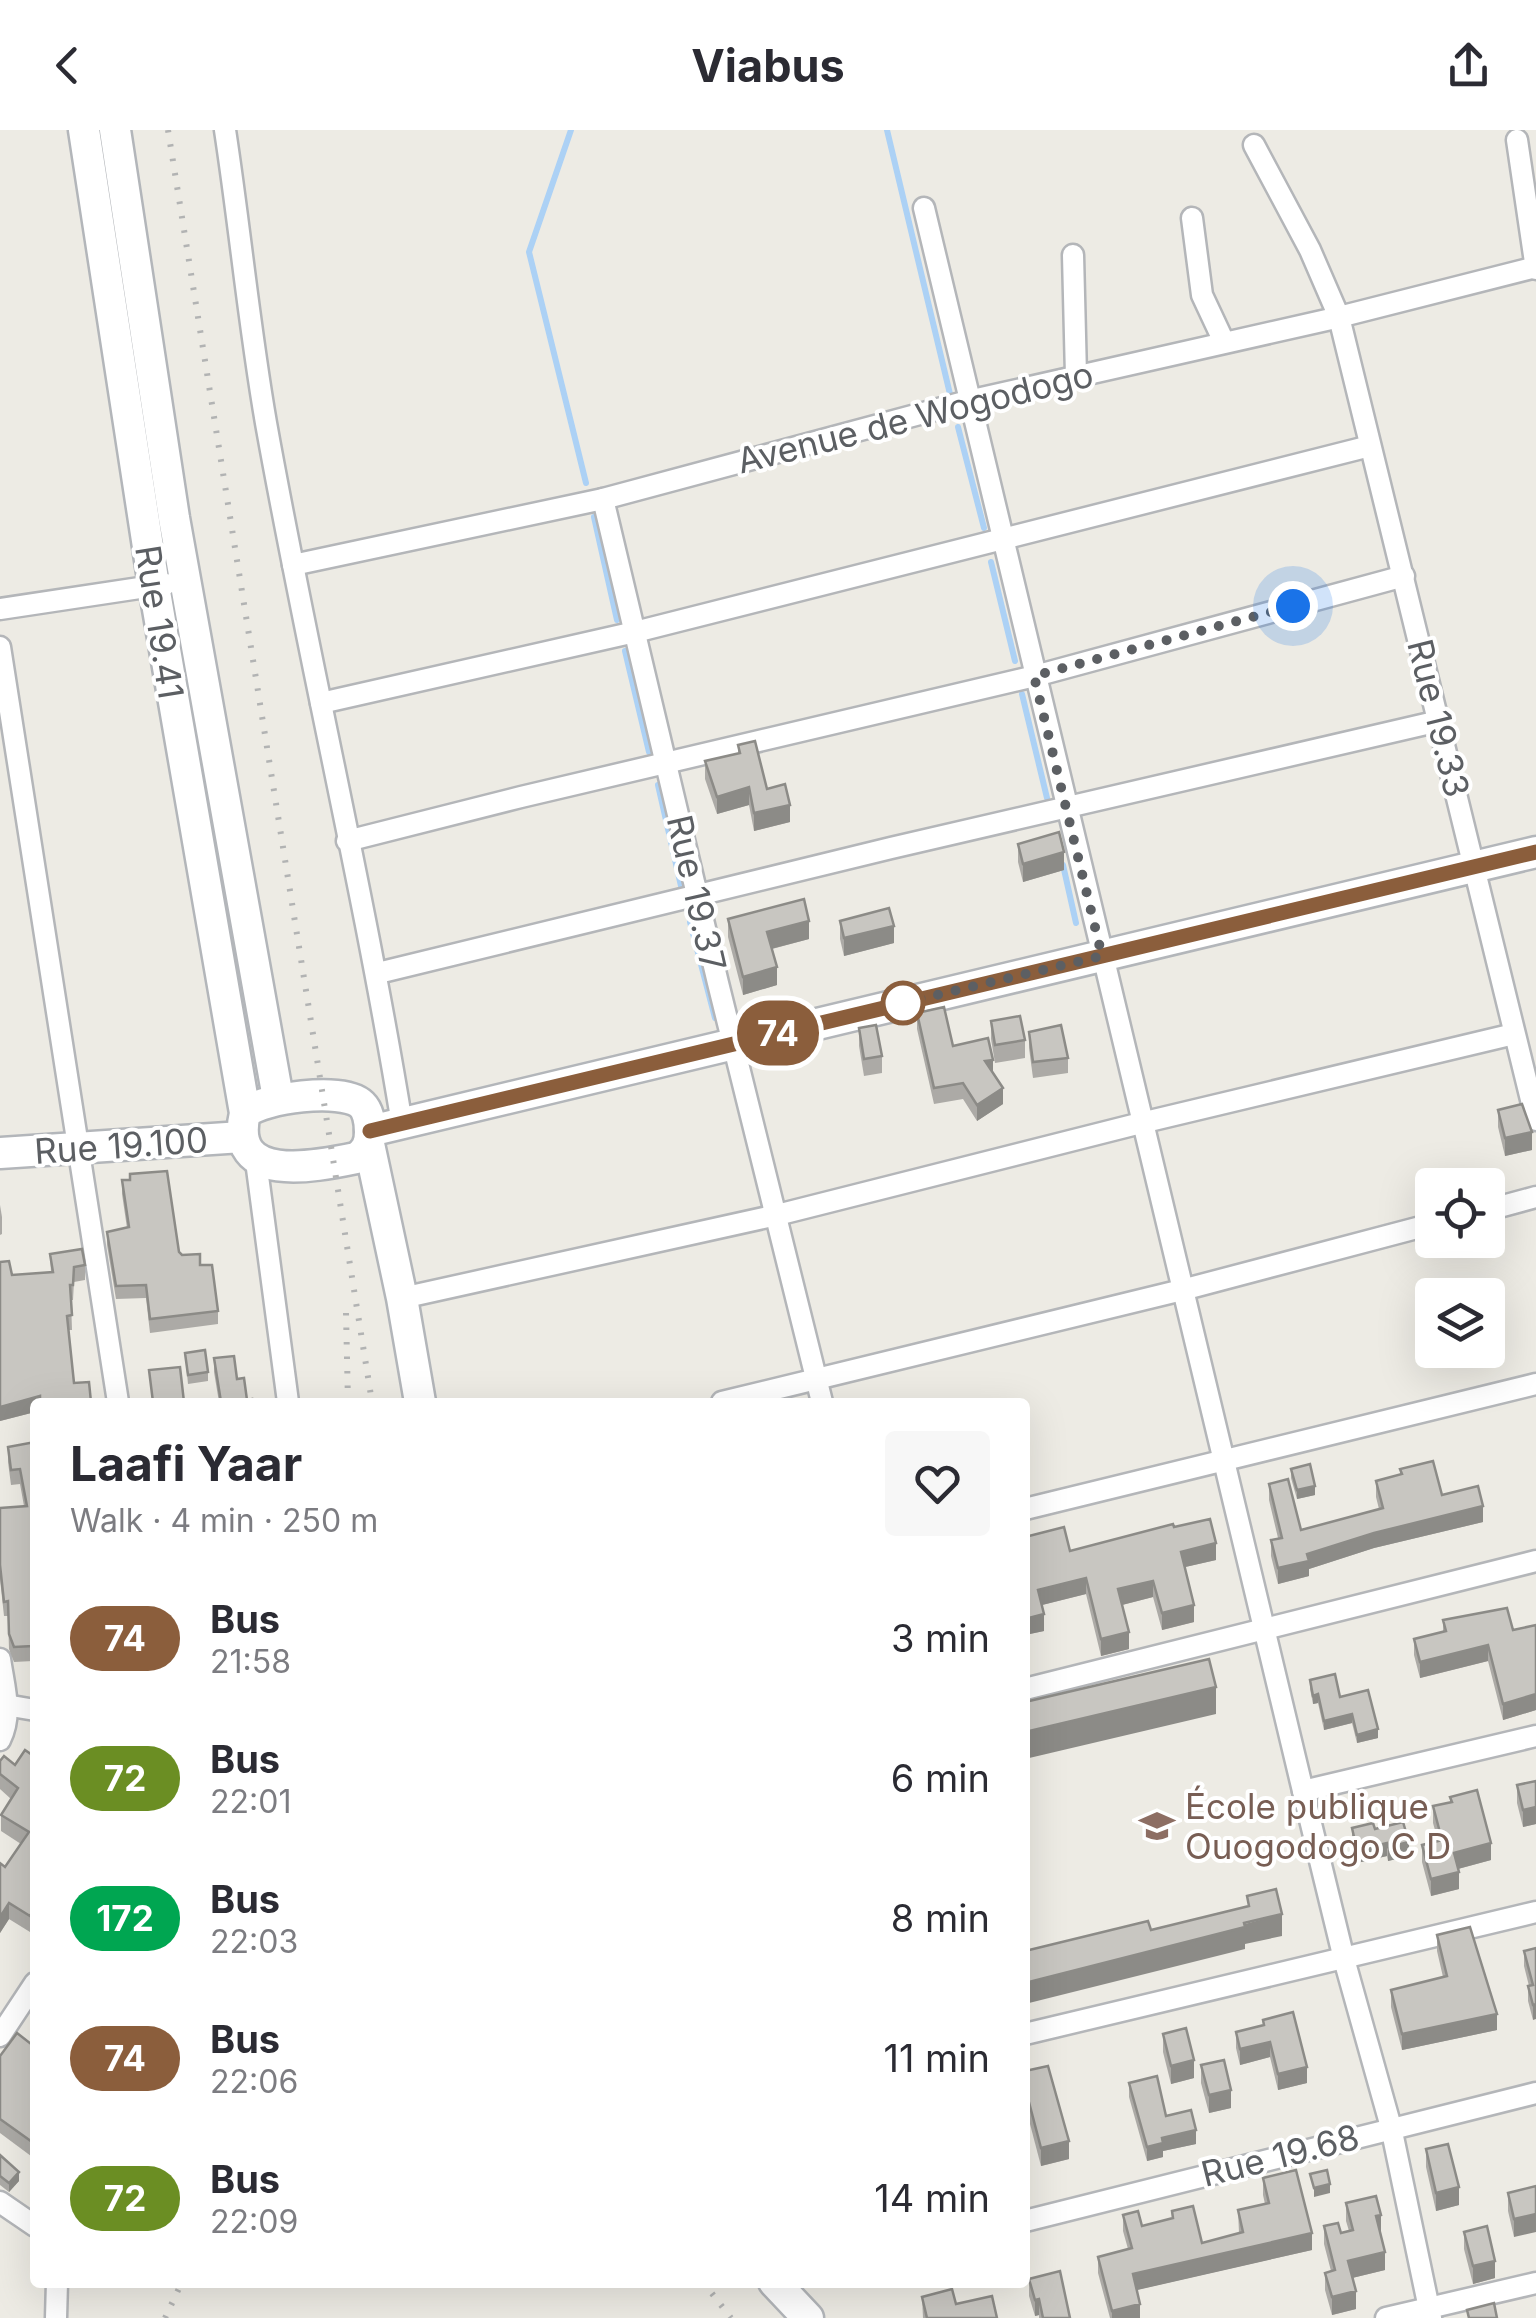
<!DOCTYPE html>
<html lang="en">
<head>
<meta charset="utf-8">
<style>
  :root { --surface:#fff; --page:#f7f7f7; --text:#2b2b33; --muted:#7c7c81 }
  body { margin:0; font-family:Inter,sans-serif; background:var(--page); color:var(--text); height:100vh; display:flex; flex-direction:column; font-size:38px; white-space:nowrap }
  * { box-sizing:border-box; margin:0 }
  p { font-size:32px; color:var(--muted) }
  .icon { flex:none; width:55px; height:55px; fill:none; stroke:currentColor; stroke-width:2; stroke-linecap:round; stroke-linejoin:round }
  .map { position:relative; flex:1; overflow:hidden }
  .panel { position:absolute; left:30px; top:1268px; width:1000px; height:890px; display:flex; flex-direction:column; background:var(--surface); border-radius:10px; box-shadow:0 10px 40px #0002 }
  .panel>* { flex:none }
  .badge { padding:0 20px; border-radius:32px; font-size:35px; line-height:65px }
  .controls { position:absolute; left:1415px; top:1038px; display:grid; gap:20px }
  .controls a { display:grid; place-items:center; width:90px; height:90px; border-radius:10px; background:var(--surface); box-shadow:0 10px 40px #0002; font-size:50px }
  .you { position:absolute; width:50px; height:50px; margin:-25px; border:8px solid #fff; border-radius:50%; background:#1a73e8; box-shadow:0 0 0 15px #1a73e833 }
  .map>.badge { position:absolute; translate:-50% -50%; box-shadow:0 0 0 5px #fff }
  .round { display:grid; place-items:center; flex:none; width:105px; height:105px; border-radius:10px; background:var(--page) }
  .headline { display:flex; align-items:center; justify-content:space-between; height:170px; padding:0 40px }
  h1 { font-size:48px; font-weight:700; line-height:75px }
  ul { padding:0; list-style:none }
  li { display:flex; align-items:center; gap:30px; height:140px; padding:0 40px }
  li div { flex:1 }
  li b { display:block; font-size:38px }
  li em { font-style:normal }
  li .badge { min-width:110px; font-weight:700; text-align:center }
  header { display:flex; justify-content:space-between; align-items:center; height:130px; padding:0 40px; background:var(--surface); font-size:45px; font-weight:700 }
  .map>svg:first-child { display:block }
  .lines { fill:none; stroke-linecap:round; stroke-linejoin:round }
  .stream { stroke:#acd1f5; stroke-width:6 }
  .street-casing { stroke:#b4b6b9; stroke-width:25 }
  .secondary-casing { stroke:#b3b6ba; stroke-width:35 }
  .street { stroke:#fff; stroke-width:20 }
  .secondary { stroke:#fff; stroke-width:30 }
  .rail { stroke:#b2b3b3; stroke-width:6; stroke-dasharray:2.5 12; stroke-linecap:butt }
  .wall { fill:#acaaa6 }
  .shaded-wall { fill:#8c8b87 }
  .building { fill:#c8c6c1; stroke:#8c8b87; stroke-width:2.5 }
  .line-casing { stroke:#fff; stroke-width:22 }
  .line { stroke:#8b5e3c; stroke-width:15 }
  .walk { stroke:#5c5f63; stroke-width:10; stroke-dasharray:0 18 }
  .stop-dot { fill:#fff; stroke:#8b5e3c; stroke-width:5 }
  .labels { text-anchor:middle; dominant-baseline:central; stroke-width:8; stroke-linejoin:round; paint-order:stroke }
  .street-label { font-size:35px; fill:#5c5f63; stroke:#fff }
  .education-label { font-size:35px; fill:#785e54; stroke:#fff; text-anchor:start }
</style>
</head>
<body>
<header><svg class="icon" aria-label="back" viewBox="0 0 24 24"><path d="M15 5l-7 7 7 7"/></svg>Viabus<svg class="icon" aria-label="share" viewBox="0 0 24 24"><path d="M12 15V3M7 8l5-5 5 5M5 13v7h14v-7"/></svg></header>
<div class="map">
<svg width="1536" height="2188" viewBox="0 0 1536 2188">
  <rect width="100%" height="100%" fill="#edebe4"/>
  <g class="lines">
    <g class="stream">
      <polyline points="571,0 529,122 586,353"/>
      <polyline points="887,0 950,264"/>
      <polyline points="958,297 984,398"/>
      <polyline points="594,387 617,490"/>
      <polyline points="991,432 1015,531"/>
      <polyline points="625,521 649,622"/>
      <polyline points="1022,564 1047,668"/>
      <polyline points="658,655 681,756"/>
      <polyline points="1063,735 1076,793"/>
      <polyline points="690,792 715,888"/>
    </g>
    <defs>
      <g id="street">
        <path d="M225,0C240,98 249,196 266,293C308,528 364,760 402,994"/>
        <polyline points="1517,10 1536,139"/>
        <polyline points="1254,15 1310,120 1339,187 1536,990"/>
        <polyline points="924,78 1303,1661 1344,1829 1391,1997 1431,2188"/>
        <polyline points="1192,88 1202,165 1224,212"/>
        <polyline points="1073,125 1076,246"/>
        <polyline points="603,369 718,853 822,1272"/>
        <polyline points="293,435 603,369 968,271 1331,189 1536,137"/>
        <polyline points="0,479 166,454"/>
        <polyline points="0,517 118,1272"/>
        <polyline points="321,573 635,502 1370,316"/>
        <polyline points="347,711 521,667 1035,546 1404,446"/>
        <polyline points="378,843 891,718 1439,591"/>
        <polyline points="256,1031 288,1272"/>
        <polyline points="1488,1080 1536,1067"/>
        <polyline points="402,1168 777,1085 1141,993 1514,904"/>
        <polyline points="722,1272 1182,1160 1432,1094"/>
        <polyline points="1025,1379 1536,1254"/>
        <path d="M0,1529C4,1557 13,1584 0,1610"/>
        <polyline points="1025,1559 1536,1431"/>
        <polyline points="0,1574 35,1580"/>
        <polyline points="1303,1661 1536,1606"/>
        <polyline points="1025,1904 1536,1782"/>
        <polyline points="0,1906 35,1853"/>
        <polyline points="0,2072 35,2096"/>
        <polyline points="1025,2091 1536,1963"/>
        <polyline points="56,2188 57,2152"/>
        <polyline points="1386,2188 1536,2153"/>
      </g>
      <g id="secondary">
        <path d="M84,0L154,456L245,983C228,1054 313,1037 356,1028C366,1022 370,1014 370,1002C370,992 368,979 360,973C340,958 264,967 245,983"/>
        <polyline points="115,0 174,388 278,968"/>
        <polyline points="370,1001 1536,722"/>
        <polyline points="369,1014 402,1168 420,1272"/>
        <polyline points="0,1023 242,1007"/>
        <polyline points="774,2152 808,2188"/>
      </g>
    </defs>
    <use href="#street" class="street-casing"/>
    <use href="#secondary" class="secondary-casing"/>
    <use href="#street" class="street"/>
    <use href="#secondary" class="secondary"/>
    <g class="rail">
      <polyline points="168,0 372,1272"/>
      <polyline points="346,1183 348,1272"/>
      <polyline points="703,2152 731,2188"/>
      <polyline points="165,2188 182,2152"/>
    </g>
  </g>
  <g class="wall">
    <polygon points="738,615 767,659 790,692 754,701 749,675 717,684 705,649 705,631 738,623"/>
    <polygon points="1018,714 1064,740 1023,752 1018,732"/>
    <polygon points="728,789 809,809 772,819 777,855 743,865 728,807"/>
    <polygon points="840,791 894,813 844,826 840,809"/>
    <polygon points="917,883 953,916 993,943 1003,974 977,991 963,969 934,974 917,899"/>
    <polygon points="991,891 1025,910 1025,928 995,933 991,909"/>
    <polygon points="859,898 882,926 882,943 864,946 859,916"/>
    <polygon points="1029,902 1068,928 1068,943 1033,948 1029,918"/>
    <polygon points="1498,980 1532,1020 1505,1026 1498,997"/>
    <polygon points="122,1050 182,1125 200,1135 218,1181 218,1194 150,1203 146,1168 116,1169 107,1115 107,1102 127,1098 122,1064"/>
    <polygon points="0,1075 2,1087 2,1104 0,1105"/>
    <polygon points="50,1124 85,1135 85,1150 74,1152 73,1170 71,1170 72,1200 69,1200 35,1272 35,1282 0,1291 12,1145 51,1142"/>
    <polygon points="185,1223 208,1242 208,1251 188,1254"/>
    <polygon points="214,1228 237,1249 247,1270 252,1272 219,1272 214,1242"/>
    <polygon points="35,1312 35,1517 33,1517 33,1531 14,1532 9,1519 8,1486 4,1486 0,1449 0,1378 24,1376 20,1354 11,1355 8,1332 8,1317"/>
    <polygon points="1291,1339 1315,1365 1297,1369 1291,1348"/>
    <polygon points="1400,1339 1483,1392 1374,1418 1309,1439 1309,1446 1278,1454 1271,1426 1271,1410 1278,1408 1269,1370 1269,1354 1301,1400 1379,1379 1376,1367 1376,1351 1400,1345"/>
    <polygon points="1174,1397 1216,1430 1185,1437 1194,1492 1162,1500 1153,1467 1122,1475 1129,1519 1101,1526 1086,1464 1042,1475 1044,1501 1025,1505 1025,1407 1070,1421"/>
    <polygon points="1443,1490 1513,1500 1536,1495 1536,1580 1503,1590 1488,1531 1420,1548 1414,1525 1414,1509 1443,1502"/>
    <polygon points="1310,1550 1340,1567 1378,1608 1357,1613 1352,1593 1324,1600 1318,1573 1313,1574 1310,1559"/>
    <polygon points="35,1627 35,1792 30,1802 9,1789 0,1803 0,1733 5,1737 21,1714 1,1701 1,1685 11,1669 0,1659 0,1631 15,1635"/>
    <polygon points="1536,1651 1536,1694 1523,1697 1517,1673 1517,1655"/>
    <polygon points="1450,1667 1491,1730 1458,1739 1459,1759 1431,1766 1422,1732 1422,1715 1438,1711 1433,1693 1433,1676 1450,1672"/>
    <polygon points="1352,1698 1375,1699 1409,1726 1388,1731 1387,1726 1357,1733 1352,1712"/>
    <polygon points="1437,1805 1497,1900 1402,1920 1391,1877 1391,1860 1443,1847 1437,1821"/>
    <polygon points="1536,1818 1533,1890 1528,1871 1528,1856 1529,1856 1524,1836 1524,1821"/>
    <polygon points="1263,1890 1307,1953 1278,1960 1270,1927 1240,1935 1236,1918 1236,1902 1263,1896"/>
    <polygon points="1163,1904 1194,1948 1171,1954 1163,1922"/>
    <polygon points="35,1917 35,2029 0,2003 0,1926"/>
    <polygon points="1201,1935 1231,1978 1209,1983 1201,1953"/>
    <polygon points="1025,1941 1069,2029 1041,2036 1025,1975"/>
    <polygon points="1129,1953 1166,1986 1196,2014 1163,2021 1163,2027 1147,2031 1129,1967"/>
    <polygon points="1426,2019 1459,2075 1436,2081 1426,2037"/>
    <polygon points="0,2025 19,2051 9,2062 0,2055"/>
    <polygon points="1263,2048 1312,2120 1136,2160 1140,2188 1110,2188 1098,2143 1098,2127 1128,2119 1123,2101 1123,2085 1142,2096 1172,2088 1172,2081 1202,2113 1239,2103 1238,2080 1265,2074 1263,2065"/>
    <polygon points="1536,2056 1514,2107 1508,2081 1508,2063"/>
    <polygon points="1346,2073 1381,2103 1385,2140 1352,2148 1356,2179 1332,2185 1325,2160 1325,2143 1331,2141 1324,2114 1324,2096 1341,2103 1349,2101 1346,2091"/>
    <polygon points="1464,2102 1495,2148 1473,2154 1464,2119"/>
    <polygon points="1029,2149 1070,2188 1039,2188 1039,2185 1035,2186 1029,2166"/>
    <polygon points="922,2167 956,2174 997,2188 923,2188"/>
  </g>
  <g class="shaded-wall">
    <polygon points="749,657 749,675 717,684 717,667"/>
    <polygon points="790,675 790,692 754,701 754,683"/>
    <polygon points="1064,722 1064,740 1023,752 1023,734"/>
    <polygon points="809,791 809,809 767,820 767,802"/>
    <polygon points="894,796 894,813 844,826 844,808"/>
    <polygon points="777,837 777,855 743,865 743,847"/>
    <polygon points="993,930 993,946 985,931"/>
    <polygon points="1003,958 1003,974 977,991 977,975"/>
    <polygon points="1532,1002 1532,1020 1505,1026 1505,1008"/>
    <polygon points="40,1266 40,1272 35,1272 35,1282 0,1291 0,1277"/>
    <polygon points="1315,1356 1315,1365 1297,1369 1297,1360"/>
    <polygon points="1483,1376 1483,1392 1374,1418 1309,1439 1309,1446 1278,1454 1278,1438 1307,1424 1374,1403"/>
    <polygon points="1216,1413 1216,1430 1181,1438 1181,1422"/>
    <polygon points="1086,1448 1086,1464 1038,1476 1038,1460"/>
    <polygon points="1153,1451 1153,1467 1118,1476 1118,1459"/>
    <polygon points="1194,1475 1194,1492 1162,1500 1162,1483"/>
    <polygon points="1044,1484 1044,1501 1025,1505 1025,1489"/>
    <polygon points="1129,1502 1129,1519 1101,1526 1101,1509"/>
    <polygon points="1488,1515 1488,1531 1420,1548 1420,1532"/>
    <polygon points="1216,1557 1216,1584 1025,1629 1025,1602"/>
    <polygon points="1318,1564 1318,1573 1313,1574 1313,1566"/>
    <polygon points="1536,1564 1536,1580 1503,1590 1503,1574"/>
    <polygon points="1352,1584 1352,1593 1324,1600 1324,1591"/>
    <polygon points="1378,1599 1378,1608 1357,1613 1357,1605"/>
    <polygon points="1536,1677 1536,1694 1523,1697 1523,1680"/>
    <polygon points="1409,1712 1409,1726 1388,1731 1388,1717"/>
    <polygon points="1387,1713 1387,1726 1357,1733 1357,1720"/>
    <polygon points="1491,1713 1491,1730 1454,1740 1454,1723"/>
    <polygon points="1459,1742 1459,1759 1431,1766 1431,1749"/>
    <polygon points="9,1773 9,1789 0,1803 0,1787"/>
    <polygon points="35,1776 35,1792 30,1802 30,1786"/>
    <polygon points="1282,1784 1282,1806 1245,1814 1245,1819 1025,1874 1025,1853"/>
    <polygon points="1536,1874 1536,1889 1533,1890 1533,1875"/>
    <polygon points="1497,1884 1497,1900 1402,1920 1402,1904"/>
    <polygon points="1270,1912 1270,1927 1240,1935 1240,1919"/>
    <polygon points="1194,1930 1194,1948 1171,1954 1171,1936"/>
    <polygon points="1307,1937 1307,1953 1278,1960 1278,1944"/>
    <polygon points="1231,1960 1231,1978 1209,1983 1209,1965"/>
    <polygon points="1196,2000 1196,2014 1163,2021 1163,2027 1147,2031 1147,2017 1162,2008"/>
    <polygon points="1069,2011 1069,2029 1041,2036 1041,2018"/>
    <polygon points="19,2042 19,2051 9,2062 9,2053"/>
    <polygon points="1330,2054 1330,2063 1314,2067 1314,2058"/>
    <polygon points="1459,2057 1459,2075 1436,2081 1436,2063"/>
    <polygon points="1536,2084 1536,2102 1514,2107 1514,2089"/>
    <polygon points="1381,2085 1381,2103 1376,2104 1376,2086"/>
    <polygon points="1312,2103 1312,2120 1133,2161 1133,2144"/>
    <polygon points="1385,2122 1385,2140 1348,2149 1348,2131"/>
    <polygon points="1495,2131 1495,2148 1473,2154 1473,2136"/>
    <polygon points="1356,2161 1356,2179 1332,2185 1332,2167"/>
    <polygon points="1039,2169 1039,2185 1035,2186 1035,2170"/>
    <polygon points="1140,2174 1140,2188 1112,2188 1112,2181"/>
  </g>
  <g class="building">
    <polygon points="755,611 767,659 785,654 790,675 754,683 749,657 717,667 705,631 740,623 738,615"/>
    <polygon points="1059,702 1064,722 1023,734 1018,714"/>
    <polygon points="804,769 809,791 767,802 777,837 743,847 728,789"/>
    <polygon points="889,778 894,796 844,808 840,791"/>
    <polygon points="944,877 953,916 988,908 993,930 985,931 1003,958 977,975 963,953 934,958 917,883"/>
    <polygon points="1020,886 1025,910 995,915 991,891"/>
    <polygon points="876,895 882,926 864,929 859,898"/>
    <polygon points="1061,895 1068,928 1033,932 1029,902"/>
    <polygon points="1522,974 1532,1002 1505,1008 1498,980"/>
    <polygon points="167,1041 179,1122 182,1125 200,1124 200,1135 212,1135 218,1181 150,1189 146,1155 116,1156 107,1102 129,1097 122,1050 130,1050 130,1044"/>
    <polygon points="82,1119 85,1135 74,1137 73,1155 70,1155 72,1185 67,1186 74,1253 89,1252 91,1272 40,1272 40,1266 0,1277 0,1132 9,1131 12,1145 53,1142 50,1124"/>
    <polygon points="205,1220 208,1242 188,1245 185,1223"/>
    <polygon points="234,1226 237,1249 244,1248 247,1270 252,1269 252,1272 221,1272 214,1228"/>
    <polygon points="180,1237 184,1272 153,1272 149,1240"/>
    <polygon points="35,1312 35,1502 32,1502 33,1516 14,1517 9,1504 8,1471 4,1472 0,1435 0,1378 27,1376 20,1339 11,1340 8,1317"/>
    <polygon points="1433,1331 1442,1365 1478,1356 1483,1376 1374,1403 1307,1424 1309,1431 1278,1438 1271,1410 1282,1408 1269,1354 1288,1349 1301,1400 1383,1378 1376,1351 1402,1344 1400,1339"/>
    <polygon points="1310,1334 1315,1356 1297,1360 1291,1339"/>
    <polygon points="1210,1389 1216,1413 1181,1422 1194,1475 1162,1483 1153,1451 1118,1459 1129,1502 1101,1509 1086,1448 1038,1460 1044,1484 1025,1489 1025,1407 1064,1397 1070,1421 1173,1394 1174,1397"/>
    <polygon points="1507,1478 1513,1500 1536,1495 1536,1564 1503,1574 1488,1515 1420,1532 1414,1509 1446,1501 1443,1490"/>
    <polygon points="1209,1529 1216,1557 1025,1602 1025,1572"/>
    <polygon points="1335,1544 1340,1567 1368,1560 1378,1599 1357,1605 1352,1584 1324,1591 1318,1564 1313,1566 1310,1550"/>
    <polygon points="25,1620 35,1627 35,1776 30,1786 9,1773 0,1787 0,1733 5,1737 29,1702 1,1685 18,1658 0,1644 0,1631 4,1626 15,1635"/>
    <polygon points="1536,1651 1536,1677 1523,1680 1517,1655"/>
    <polygon points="1477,1660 1491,1713 1454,1723 1459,1742 1431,1749 1422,1715 1442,1710 1433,1676 1452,1672 1450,1667"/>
    <polygon points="1403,1692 1409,1712 1388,1717 1387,1713 1357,1720 1352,1698 1373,1693 1375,1699"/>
    <polygon points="1276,1759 1282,1784 1244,1793 1245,1797 1025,1853 1025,1821 1148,1791 1151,1800 1249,1776 1247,1766"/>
    <polygon points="1470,1797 1497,1884 1402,1904 1391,1860 1447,1846 1437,1805"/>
    <polygon points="1536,1818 1536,1874 1533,1875 1528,1856 1533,1855 1524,1821"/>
    <polygon points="1293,1882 1307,1937 1278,1944 1270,1912 1240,1919 1236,1902 1264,1895 1263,1890"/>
    <polygon points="1186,1898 1194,1930 1171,1936 1163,1904"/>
    <polygon points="17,1903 35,1917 35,2014 0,1989 0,1926"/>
    <polygon points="1224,1930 1231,1960 1209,1965 1201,1935"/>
    <polygon points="1048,1936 1069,2011 1041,2018 1025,1957 1025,1941"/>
    <polygon points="1157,1946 1166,1986 1191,1980 1196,2000 1162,2008 1163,2013 1147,2017 1129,1953"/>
    <polygon points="1448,2014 1459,2057 1436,2063 1426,2019"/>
    <polygon points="0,2025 19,2042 9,2053 0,2046"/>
    <polygon points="1296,2040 1312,2103 1133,2144 1140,2174 1112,2181 1098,2127 1132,2118 1123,2085 1138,2081 1142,2096 1173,2088 1172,2081 1193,2076 1202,2113 1243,2102 1238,2080 1269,2073 1263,2048"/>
    <polygon points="1327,2040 1330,2054 1314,2058 1310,2044"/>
    <polygon points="1536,2056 1536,2084 1514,2089 1508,2063"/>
    <polygon points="1376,2066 1381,2085 1376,2086 1385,2122 1348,2131 1356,2161 1332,2167 1325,2143 1335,2140 1324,2096 1338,2093 1341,2103 1353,2100 1346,2073"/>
    <polygon points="1487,2096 1495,2131 1473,2136 1464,2102"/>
    <polygon points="1060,2141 1070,2188 1043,2188 1039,2169 1035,2170 1029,2149"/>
    <polygon points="952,2159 956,2174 992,2166 997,2188 927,2188 922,2167"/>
    <polygon points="1494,2173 1497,2188 1469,2188 1467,2180"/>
  </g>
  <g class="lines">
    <defs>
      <polyline id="line" points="370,1001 1536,722"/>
    </defs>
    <use href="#line" class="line-casing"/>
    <use href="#line" class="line"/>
    <polyline class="walk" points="903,873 1102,826 1034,546 1293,476"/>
  </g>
  <defs>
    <symbol id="school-bare" viewBox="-9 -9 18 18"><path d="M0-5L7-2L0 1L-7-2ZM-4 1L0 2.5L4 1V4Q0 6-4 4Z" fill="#8d6e63" stroke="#fff" stroke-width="2.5" paint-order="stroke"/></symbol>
  </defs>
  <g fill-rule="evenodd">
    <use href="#school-bare" x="1132" y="1671" width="50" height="50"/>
  </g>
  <circle class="stop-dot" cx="903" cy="873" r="20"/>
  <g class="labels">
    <g class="street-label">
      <text transform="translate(915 287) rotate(-14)">Avenue de Wogodogo</text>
      <text transform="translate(160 492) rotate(81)">Rue 19.41</text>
      <text transform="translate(1439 588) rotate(76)">Rue 19.33</text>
      <text transform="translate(697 763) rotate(77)">Rue 19.37</text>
      <text transform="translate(121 1015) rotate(-4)">Rue 19.100</text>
      <text transform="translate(1280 2025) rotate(-14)">Rue 19.68</text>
    </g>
    <g class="education-label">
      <text x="1185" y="1676">École publique<tspan x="1185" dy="40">Ouogodogo C D</tspan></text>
    </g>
  </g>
</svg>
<div class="controls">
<a><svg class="icon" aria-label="locate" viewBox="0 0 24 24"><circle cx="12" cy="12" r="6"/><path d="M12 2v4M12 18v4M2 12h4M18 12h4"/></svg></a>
<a><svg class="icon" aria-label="layers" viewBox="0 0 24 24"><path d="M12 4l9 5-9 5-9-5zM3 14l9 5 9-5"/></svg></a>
</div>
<div class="you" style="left:1293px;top:476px"></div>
<b class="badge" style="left:778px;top:903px;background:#8b5e3c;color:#fff">74</b>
<section class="panel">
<div class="headline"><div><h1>Laafi Yaar</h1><p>Walk · 4 min · 250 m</p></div><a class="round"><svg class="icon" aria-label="heart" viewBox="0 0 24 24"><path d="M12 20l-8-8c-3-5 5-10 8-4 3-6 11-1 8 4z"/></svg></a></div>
<ul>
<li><span class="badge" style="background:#8b5e3c;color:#fff">74</span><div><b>Bus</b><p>21:58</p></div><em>3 min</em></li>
<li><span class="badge" style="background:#6b8e23;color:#fff">72</span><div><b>Bus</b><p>22:01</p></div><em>6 min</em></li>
<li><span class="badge" style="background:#00a651;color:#fff">172</span><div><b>Bus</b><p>22:03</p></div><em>8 min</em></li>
<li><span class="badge" style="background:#8b5e3c;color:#fff">74</span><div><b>Bus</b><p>22:06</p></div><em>11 min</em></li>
<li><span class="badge" style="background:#6b8e23;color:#fff">72</span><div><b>Bus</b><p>22:09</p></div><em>14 min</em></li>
</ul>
</section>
</div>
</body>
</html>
